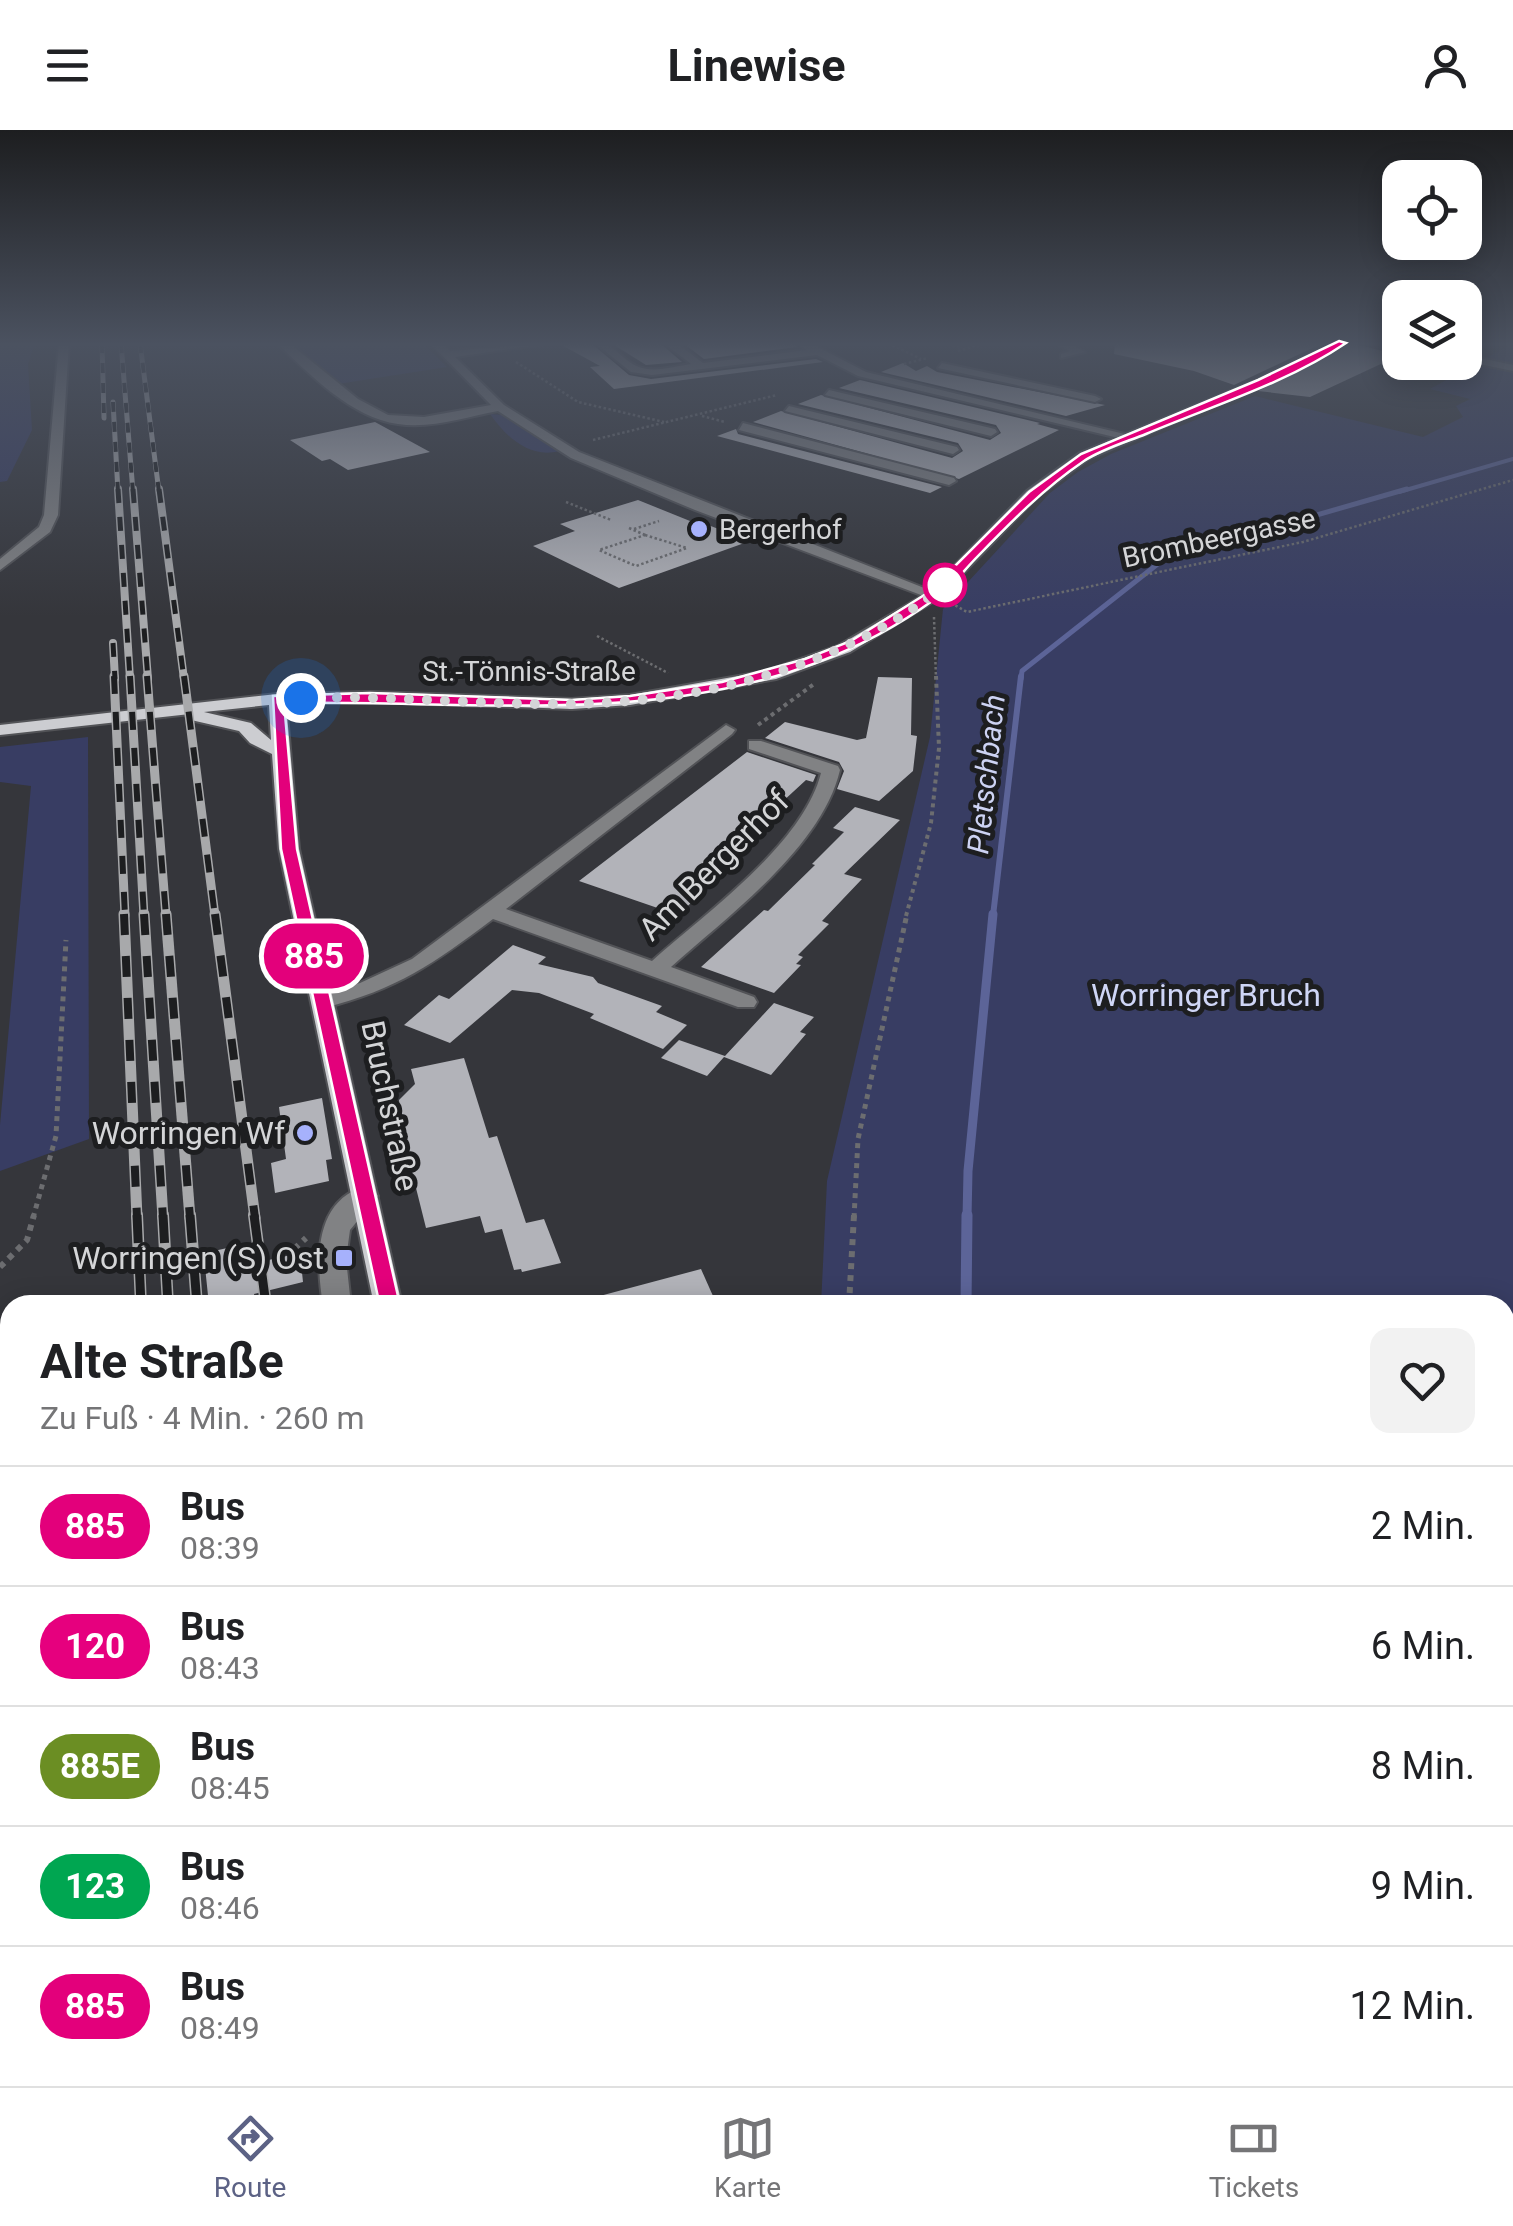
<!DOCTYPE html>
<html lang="de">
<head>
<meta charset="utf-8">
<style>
  :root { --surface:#fff; --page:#f2f2f2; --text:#202124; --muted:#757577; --line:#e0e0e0; --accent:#5c6285 }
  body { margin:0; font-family:Roboto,sans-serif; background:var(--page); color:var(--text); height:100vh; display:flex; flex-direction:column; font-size:38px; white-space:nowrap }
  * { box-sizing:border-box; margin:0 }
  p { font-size:32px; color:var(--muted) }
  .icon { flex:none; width:55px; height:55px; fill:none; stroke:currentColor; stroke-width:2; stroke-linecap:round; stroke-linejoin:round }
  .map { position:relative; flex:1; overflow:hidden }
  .panel { position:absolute; left:0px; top:1165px; width:1515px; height:792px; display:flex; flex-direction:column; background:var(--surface); border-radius:30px 30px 0 0; box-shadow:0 5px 25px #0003 }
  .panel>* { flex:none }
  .badge { padding:0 20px; border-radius:32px; font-size:35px; line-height:65px }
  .buttons { position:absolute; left:1382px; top:30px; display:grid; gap:20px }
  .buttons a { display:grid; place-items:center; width:100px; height:100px; border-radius:20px; background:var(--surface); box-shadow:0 5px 25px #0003; font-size:50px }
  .you { position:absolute; width:50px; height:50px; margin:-25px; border:8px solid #fff; border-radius:50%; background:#1a73e8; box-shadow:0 0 0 15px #1a73e833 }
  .map>.badge { position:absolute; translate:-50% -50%; box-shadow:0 0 0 5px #fff }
  .round { display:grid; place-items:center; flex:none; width:105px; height:105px; border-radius:20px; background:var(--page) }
  .headline { display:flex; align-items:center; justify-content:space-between; height:170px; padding:0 40px }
  h1 { font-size:48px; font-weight:700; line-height:75px }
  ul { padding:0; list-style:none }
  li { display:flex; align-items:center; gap:30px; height:120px; padding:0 40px; border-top:2px solid var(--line) }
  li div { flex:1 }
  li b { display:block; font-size:38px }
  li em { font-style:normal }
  li .badge { min-width:110px; font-weight:700; text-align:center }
  header { display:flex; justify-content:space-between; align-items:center; height:130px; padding:0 40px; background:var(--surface); font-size:45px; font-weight:700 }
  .tab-bar { display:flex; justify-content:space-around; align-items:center; height:140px; border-top:2px solid var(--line); background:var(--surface); font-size:28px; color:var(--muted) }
  .tab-bar a { display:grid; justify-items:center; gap:5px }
  .tab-bar .current { color:var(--accent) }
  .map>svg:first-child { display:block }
  .green { fill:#383d63 }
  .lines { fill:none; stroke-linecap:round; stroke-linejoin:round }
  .stream-far5 { stroke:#5c6498; stroke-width:4 }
  .stream-far4 { stroke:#5c6498; stroke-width:5 }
  .stream-far3 { stroke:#5c6498; stroke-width:6 }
  .stream-far2 { stroke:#5c6498; stroke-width:9 }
  .stream-far1 { stroke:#5c6498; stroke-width:11 }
  .stream { stroke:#5c6498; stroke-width:14 }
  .building { fill:#b2b3b9 }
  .minor-casing { stroke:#525357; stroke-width:4 }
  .major-casing { stroke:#525357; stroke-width:4 }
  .path-far4 { stroke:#6c6d70; stroke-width:2.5; stroke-dasharray:2.5 2.5; stroke-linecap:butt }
  .path-far3 { stroke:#6c6d70; stroke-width:4; stroke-dasharray:4 4; stroke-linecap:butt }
  .path-far2 { stroke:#6c6d70; stroke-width:5; stroke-dasharray:5 5; stroke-linecap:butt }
  .path-far1 { stroke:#6c6d70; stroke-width:6; stroke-dasharray:6 6; stroke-linecap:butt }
  .path { stroke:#6c6d70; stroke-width:8; stroke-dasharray:8 8; stroke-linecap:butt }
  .minor { fill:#818284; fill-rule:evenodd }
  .major { fill:#cccdd1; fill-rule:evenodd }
  .rail-far5-casing { stroke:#a8a9ab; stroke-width:5 }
  .rail-far4-casing { stroke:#a8a9ab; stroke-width:8 }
  .rail-far3-casing { stroke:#a8a9ab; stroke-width:9 }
  .rail-far2-casing { stroke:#a8a9ab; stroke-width:11 }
  .rail-far1-casing { stroke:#a8a9ab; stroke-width:12 }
  .rail-casing { stroke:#a8a9ab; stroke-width:15 }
  .rail-far5 { stroke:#1d1e20; stroke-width:4; stroke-dasharray:10; stroke-linecap:butt }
  .rail-far4 { stroke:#1d1e20; stroke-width:5; stroke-dasharray:14; stroke-linecap:butt }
  .rail-far3 { stroke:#1d1e20; stroke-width:6; stroke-dasharray:18; stroke-linecap:butt }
  .rail-far2 { stroke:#1d1e20; stroke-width:8; stroke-dasharray:21; stroke-linecap:butt }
  .rail-far1 { stroke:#1d1e20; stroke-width:9; stroke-dasharray:28; stroke-linecap:butt }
  .rail { stroke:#1d1e20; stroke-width:11; stroke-dasharray:35; stroke-linecap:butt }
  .line { fill:#e3007b; stroke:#fff; stroke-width:2.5 }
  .walk { stroke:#d4d5d7; stroke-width:10; stroke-dasharray:0 18 }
  .poi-dot { fill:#a6b1fc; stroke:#1d1e20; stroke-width:4 }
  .stop-dot { fill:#fff; stroke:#e3007b; stroke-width:5 }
  .labels { text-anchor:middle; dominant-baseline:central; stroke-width:10; stroke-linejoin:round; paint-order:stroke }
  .far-poi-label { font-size:28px; fill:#d4d5d7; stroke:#1d1e20; text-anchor:start }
  .far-street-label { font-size:28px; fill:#d4d5d7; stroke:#1d1e20 }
  .far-water-label { font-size:30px; font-style:italic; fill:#cdd3f3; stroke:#1d1e20 }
  .street-label { font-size:32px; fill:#d4d5d7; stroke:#1d1e20 }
  .park-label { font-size:32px; fill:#cfd6f6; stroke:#1d1e20 }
  .poi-label { font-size:32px; fill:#d4d5d7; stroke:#1d1e20; text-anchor:end }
</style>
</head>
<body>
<header><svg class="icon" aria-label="menu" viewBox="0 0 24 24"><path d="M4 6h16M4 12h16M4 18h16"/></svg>Linewise<svg class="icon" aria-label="person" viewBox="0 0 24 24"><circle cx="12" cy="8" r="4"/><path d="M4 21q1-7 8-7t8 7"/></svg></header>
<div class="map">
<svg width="1513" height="1956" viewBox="0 0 1513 1956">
  <rect width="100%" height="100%" fill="#35363b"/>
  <g class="green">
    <polygon points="0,213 35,213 28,234 32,300 7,351 0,352"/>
    <polygon points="287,213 423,213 447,237 338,254"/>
    <polygon points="1513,213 1513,1956 826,1956 825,1948 1505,1948 1505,1175 821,1175 827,1051 930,607 943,479 1050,363 1078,342 1111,324 1255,266 1423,307 1463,287 1456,276 1470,269 1430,259"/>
    <path d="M490,284L505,285L559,321C530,329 506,307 490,284Z"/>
    <polygon points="88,607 89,1009 0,1041 0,995 31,656 0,652 0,617"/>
  </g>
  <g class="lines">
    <polyline class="stream-far5" points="1399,362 1513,329"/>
    <polyline class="stream-far4" points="1021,549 1022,541 1164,429 1407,359"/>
    <polyline class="stream-far3" points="993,786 1021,546"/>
    <polyline class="stream-far2" points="967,1088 968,1041 993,784"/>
    <polyline class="stream-far1" points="966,1175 967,1085"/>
    <polyline class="stream" points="1075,1948 1076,1956"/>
  </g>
  <g class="building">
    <polygon points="558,213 591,213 629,245 651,249 816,229 823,232 614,259 590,237 600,236"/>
    <polygon points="611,213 660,213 682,232 646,235"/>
    <polygon points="683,213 793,213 797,217 704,229"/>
    <polygon points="1115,213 1323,213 1234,255 1194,241 1114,224"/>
    <polygon points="1350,213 1400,225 1310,267 1258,261"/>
    <polygon points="903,233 916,241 927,236 937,242 1105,275 1066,286 881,242"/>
    <polygon points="860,250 1040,293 1037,294 1059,300 959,349 753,292 781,281 952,328 963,321 958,313 798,274 821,265 990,310 1001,303 996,295 839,258"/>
    <polygon points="375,292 430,322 348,340 330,329 322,331 290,310"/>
    <polygon points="736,299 738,304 942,357 930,363 717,306"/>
    <polygon points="638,370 690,391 695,390 750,411 619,458 533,416 575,401 560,394"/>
    <polygon points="878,547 912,548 911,605 917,606 913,641 879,671 837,659 844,641 839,632 765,608 785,592 857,610 866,608"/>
    <polygon points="747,622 816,645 813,652 806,650 745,706 759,710 678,785 579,751"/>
    <polygon points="855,677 900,690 844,744 862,749 822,791 829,794 798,825 803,827 796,834 801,835 774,863 701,837 764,780 768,781 815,735 812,734 844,702 833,698"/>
    <polygon points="513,815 546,827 538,834 593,847 598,853 662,876 656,882 687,895 663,919 590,888 594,884 539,863 512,860 450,913 404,895 439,865 449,869"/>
    <polygon points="774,873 814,887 800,902 806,904 771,945 724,927 707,946 661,928 679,910 725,926"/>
    <polygon points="464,928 489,1008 497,1006 526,1093 544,1089 561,1133 522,1142 521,1139 514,1140 502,1099 485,1103 480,1086 426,1098 402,1002 399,970 415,954 411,939"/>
    <polygon points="322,968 332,1029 326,1030 329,1051 275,1063 271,1033 286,1029 279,977"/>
    <polygon points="249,1113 251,1134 300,1123 303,1152 254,1164 256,1175 209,1175 204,1127 214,1121"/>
    <polygon points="701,1139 717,1175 597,1175 596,1167"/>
  </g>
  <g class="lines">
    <defs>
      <g id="minor">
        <polygon points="59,213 69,213 58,385 50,402 0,440 0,429 39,397 44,385"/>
        <path d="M277,213H289L358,269L388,285L424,287L491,275L430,213H441L450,221L552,213L455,227L504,275L579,322L942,465L929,468L695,380L571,328L498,281C466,287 431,299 398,294C352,288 309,244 277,213Z"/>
        <path d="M595,213C615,213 622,231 639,237C654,243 676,236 691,234L664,213H676L703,233L807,220L797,213H810L866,242L1133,306L1127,310L858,246L817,225L652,245L631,242Z"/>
        <polygon points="1054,213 1068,213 1085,222 1061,228 1061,224 1070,221"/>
        <polygon points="1384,213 1400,213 1400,219 1385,215"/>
        <polygon points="1465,225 1513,235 1513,241 1465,231"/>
        <polygon points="942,233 1095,266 1101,269 1095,272 938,238"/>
        <polygon points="829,260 995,299 997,302 991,306 825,265"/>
        <polygon points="789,276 957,317 959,320 953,324 785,281"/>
        <polygon points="743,293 954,348 956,351 949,355 739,300"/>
        <path d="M726,595L735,600L732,604L506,779L652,831C706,783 803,714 821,643L749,619V611H761L838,636L840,640C822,717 728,786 671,837L754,867L757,872L754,877H738L493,789C433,834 398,859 324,878L316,876L313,871L316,866L360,853L412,829Z"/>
        <path d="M365,1056L374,1059L378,1066L350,1100L346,1129L351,1175H323C316,1132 313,1072 365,1056Z"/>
        <polygon points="8,1422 10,1452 0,1454 0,1424"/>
      </g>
      <g id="major">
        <path d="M1332,213H1346L1265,254L1088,329L1037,367L939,468L850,522L776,549L630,575L572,579L370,572L286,574L299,719L402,1175H374L279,719L272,624L250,613L239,601L191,590L190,584L0,605V595L277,564L370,562L572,569L630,565L767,541L838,516L929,462L1027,361L1080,323L1257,250ZM269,575L271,610L251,593L204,582Z"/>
        <polygon points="529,1948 573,1948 574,1956 530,1956"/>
      </g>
    </defs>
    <use href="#minor" class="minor-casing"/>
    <use href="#major" class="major-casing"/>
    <g class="path-far4">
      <polyline points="888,213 921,229"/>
      <polyline points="948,213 960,218"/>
      <polyline points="958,221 987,213"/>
      <polyline points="516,232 578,272 664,292"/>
      <polyline points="904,234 928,228"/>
      <polyline points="702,286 725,292"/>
      <polyline points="593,310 777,265"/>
      <polyline points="566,372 611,390"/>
      <polyline points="629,398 645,405"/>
      <polyline points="634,399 659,391"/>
      <polygon points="645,405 687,418 636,436 599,420"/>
      <polyline points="951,473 967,482 1303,412 1513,350"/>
      <polyline points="934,487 936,549"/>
      <polyline points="597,506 668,543"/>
    </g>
    <g class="path-far3">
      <polyline points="758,595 814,554"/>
      <polyline points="906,786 931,693 939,618 936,546"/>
    </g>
    <g class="path-far2">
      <polyline points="33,1088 56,1006 66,810"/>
      <polyline points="854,1088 858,1009 907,784"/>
    </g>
    <g class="path-far1">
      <polyline points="293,1130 292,1121 306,1108"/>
      <polyline points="0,1137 27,1110 34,1085"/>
      <polyline points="849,1175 854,1085"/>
      <polyline points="0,1218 10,1216"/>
    </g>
    <polyline class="path" points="847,1948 848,1956"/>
    <use href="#minor" class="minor"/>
    <use href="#major" class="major"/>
    <defs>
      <g id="rail-far5">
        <polyline points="102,213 104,288"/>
        <polyline points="121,213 133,362"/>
        <polyline points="140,213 159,362"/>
        <polyline points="113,272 118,362"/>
      </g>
      <g id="rail-far4">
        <polyline points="118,359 130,549"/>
        <polyline points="133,359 148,549"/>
        <polyline points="159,359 184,549"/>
        <polyline points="113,513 115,549"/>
      </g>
      <g id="rail-far3">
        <polyline points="114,546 125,786"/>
        <polyline points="130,546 144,786"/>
        <polyline points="147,546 166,786"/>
        <polyline points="184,546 215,786"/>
      </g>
      <g id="rail-far2">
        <polyline points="124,784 137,1088"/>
        <polyline points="144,784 163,1088"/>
        <polyline points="166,784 190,1088"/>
        <polyline points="215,784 255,1088"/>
      </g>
      <g id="rail-far1">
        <polyline points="137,1085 141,1175"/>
        <polyline points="163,1085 168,1175"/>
        <polyline points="190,1085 197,1175"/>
        <polyline points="254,1085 266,1175"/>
      </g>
      <g id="rail">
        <polyline points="173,1948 173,1956"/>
        <polyline points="216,1948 217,1956"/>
        <polyline points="265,1948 266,1956"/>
        <polyline points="358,1948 359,1956"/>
      </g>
    </defs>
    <use href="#rail-far5" class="rail-far5-casing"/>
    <use href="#rail-far4" class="rail-far4-casing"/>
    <use href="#rail-far3" class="rail-far3-casing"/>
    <use href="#rail-far2" class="rail-far2-casing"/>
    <use href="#rail-far1" class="rail-far1-casing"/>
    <use href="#rail" class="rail-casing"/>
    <use href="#rail-far5" class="rail-far5"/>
    <use href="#rail-far4" class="rail-far4"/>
    <use href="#rail-far3" class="rail-far3"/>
    <use href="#rail-far2" class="rail-far2"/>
    <use href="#rail-far1" class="rail-far1"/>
    <use href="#rail" class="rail"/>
  </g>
  <linearGradient id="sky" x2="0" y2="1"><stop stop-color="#1d1e20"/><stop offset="0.44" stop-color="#4b5260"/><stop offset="1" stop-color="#4b5260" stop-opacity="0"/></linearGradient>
  <rect width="1513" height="487" fill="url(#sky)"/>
  <path class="line" d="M1339,211L1346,213C1287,253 1212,276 1146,304C1126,312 1102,319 1084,331C1044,358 1011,392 978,426C964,440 951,458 935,469C741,610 508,569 284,573L297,719L400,1175L396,1181H381L281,719L273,566L370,563L572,570L630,566L722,552L805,529L851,511L929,462L1029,362L1081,324L1258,250Z"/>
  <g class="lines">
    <path class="walk" d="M301,568C390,565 479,575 569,574C705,572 848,537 954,448L945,455"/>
  </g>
  <g class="poi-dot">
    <circle cx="699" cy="399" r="10"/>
    <circle cx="305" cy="1003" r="10"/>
    <rect x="334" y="1118" width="20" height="20" rx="5"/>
  </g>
  <circle class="stop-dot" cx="945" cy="455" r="20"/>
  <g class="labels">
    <g class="far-poi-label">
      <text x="719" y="399">Bergerhof</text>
    </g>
    <g class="far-street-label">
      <text transform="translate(1219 408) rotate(-12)">Brombeergasse</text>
      <text x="529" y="541">St.-Tönnis-Straße</text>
    </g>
    <g class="far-water-label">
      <text transform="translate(986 644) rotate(-84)">Pletschbach</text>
    </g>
    <g class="street-label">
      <text transform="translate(714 735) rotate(-45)">Am Bergerhof</text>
      <text transform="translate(390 976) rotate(78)">Bruchstraße</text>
    </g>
    <g class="park-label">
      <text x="1206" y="865">Worringer Bruch</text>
    </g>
    <g class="poi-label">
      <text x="285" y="1003">Worringen Wf</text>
      <text x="324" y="1128">Worringen (S) Ost</text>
    </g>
  </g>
</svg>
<div class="buttons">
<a><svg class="icon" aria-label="locate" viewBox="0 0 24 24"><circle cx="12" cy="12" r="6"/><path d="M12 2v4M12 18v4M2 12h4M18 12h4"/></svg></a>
<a><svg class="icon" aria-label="layers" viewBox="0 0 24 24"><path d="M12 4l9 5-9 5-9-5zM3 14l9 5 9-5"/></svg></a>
</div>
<div class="you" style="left:301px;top:568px"></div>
<b class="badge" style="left:314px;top:826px;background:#e3007b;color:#fff">885</b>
<section class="panel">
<div class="headline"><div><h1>Alte Straße</h1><p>Zu Fuß · 4 Min. · 260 m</p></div><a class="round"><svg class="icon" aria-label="heart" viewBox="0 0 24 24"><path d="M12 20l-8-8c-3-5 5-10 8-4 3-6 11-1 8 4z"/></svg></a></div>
<ul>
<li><span class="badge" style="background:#e3007b;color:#fff">885</span><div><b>Bus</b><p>08:39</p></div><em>2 Min.</em></li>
<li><span class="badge" style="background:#e6007e;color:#fff">120</span><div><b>Bus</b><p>08:43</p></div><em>6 Min.</em></li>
<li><span class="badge" style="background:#6b8e23;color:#fff">885E</span><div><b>Bus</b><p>08:45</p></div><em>8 Min.</em></li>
<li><span class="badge" style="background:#00a651;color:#fff">123</span><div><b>Bus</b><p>08:46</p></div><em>9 Min.</em></li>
<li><span class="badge" style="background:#e3007b;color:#fff">885</span><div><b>Bus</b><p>08:49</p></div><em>12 Min.</em></li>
</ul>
</section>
</div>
<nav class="tab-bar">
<a class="current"><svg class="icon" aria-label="directions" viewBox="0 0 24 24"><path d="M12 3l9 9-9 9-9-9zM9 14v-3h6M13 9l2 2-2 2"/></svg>Route</a>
<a><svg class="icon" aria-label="map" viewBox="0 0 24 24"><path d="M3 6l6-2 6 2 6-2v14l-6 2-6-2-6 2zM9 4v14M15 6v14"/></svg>Karte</a>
<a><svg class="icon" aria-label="tickets" viewBox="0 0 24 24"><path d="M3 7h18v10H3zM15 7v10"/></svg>Tickets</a>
</nav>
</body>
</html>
